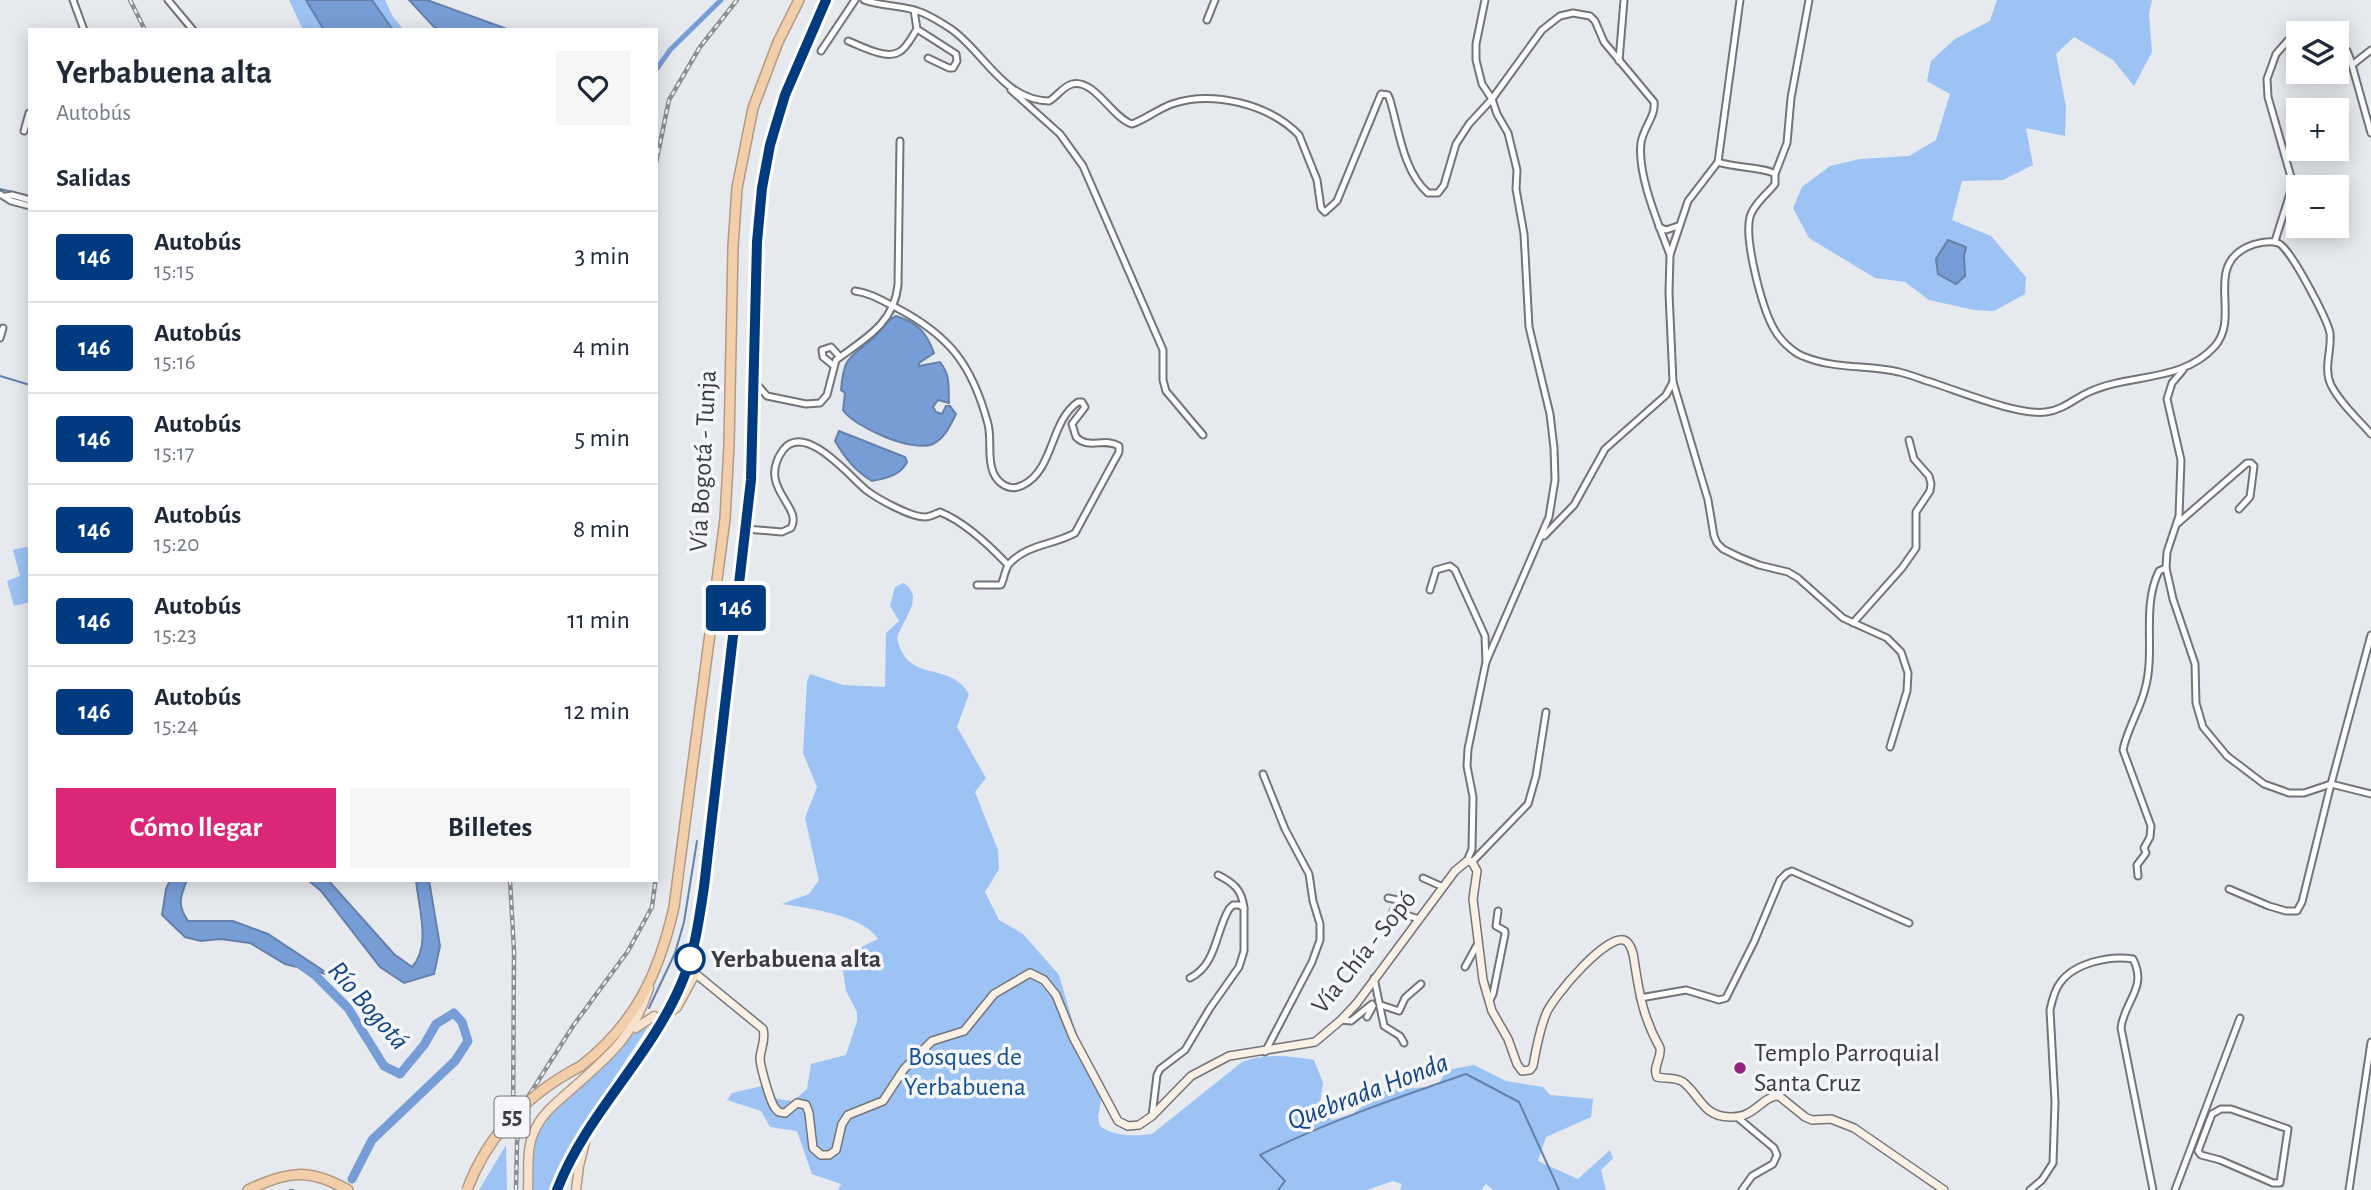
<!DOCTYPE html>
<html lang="es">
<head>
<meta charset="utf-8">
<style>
  :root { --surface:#fff; --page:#f6f6f7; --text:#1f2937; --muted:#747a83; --line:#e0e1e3; --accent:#db2777 }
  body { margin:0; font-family:"Alegreya Sans",sans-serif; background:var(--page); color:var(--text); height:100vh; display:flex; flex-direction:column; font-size:26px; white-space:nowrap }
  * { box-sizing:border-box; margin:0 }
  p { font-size:23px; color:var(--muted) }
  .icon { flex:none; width:38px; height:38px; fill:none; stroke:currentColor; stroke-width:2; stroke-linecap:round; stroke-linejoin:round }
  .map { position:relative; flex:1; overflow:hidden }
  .details { position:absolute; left:28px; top:28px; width:630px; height:854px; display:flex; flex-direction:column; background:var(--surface); border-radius:0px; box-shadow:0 4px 18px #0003 }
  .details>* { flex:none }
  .badge { padding:0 14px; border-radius:5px; font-size:24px; line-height:46px }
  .controls { position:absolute; left:2286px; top:21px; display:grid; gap:14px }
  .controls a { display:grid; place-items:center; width:63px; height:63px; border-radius:0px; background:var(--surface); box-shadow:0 4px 18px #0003; font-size:35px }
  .map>.badge { position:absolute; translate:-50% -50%; box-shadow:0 0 0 4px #fff }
  h2 { padding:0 28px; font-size:26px; line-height:63px }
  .round { display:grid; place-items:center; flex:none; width:74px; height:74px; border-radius:0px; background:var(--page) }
  .summary { display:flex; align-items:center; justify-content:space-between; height:119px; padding:0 28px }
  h1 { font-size:33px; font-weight:700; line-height:52px }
  .cta { display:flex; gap:14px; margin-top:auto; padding:14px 28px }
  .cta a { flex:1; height:80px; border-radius:0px; background:var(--accent); color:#fff; font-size:28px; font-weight:700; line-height:80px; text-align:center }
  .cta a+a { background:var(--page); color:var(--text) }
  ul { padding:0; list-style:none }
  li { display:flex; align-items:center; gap:21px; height:91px; padding:0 28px; border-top:2px solid var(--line) }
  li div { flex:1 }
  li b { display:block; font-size:26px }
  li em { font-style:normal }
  li .badge { min-width:77px; font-weight:700; text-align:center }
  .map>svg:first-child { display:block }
  .green { fill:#9cc3f4 }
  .water { fill:#779dd7; stroke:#6580a9; stroke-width:2 }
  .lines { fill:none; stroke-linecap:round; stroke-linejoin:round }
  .stream { stroke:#6580a9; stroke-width:2 }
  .canal { stroke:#779dd7; stroke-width:5 }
  .river { stroke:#779dd7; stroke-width:9 }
  .street-casing { stroke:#727477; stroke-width:9 }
  .secondary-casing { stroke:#727477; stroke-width:10 }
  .primary-casing { stroke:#b29b85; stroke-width:11 }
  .highway-casing { stroke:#b29b85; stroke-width:12 }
  .street { stroke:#fff; stroke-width:5 }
  .secondary { stroke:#fbf0e6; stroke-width:7 }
  .primary { stroke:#f7e2cd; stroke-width:8 }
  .highway { stroke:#f2ceab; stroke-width:9 }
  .rail-casing { stroke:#8c8e91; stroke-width:4.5 }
  .rail { stroke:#f4f6fa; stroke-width:2; stroke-dasharray:5; stroke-linecap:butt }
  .highway-bridge-casing { stroke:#b29b85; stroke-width:12; stroke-linecap:butt }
  .highway-bridge { stroke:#f2ceab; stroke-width:9 }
  .line-casing { stroke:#fff; stroke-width:16 }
  .line { stroke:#003b80; stroke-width:10 }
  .stop-dot { fill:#fff; stroke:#003b80; stroke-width:3.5 }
  .poi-dot { fill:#972480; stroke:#f4f6fa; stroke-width:2.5 }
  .labels { text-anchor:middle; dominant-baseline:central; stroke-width:7; stroke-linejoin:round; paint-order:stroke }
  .shield { fill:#f4f6fa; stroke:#727476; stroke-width:2 }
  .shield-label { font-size:24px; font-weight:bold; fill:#3b3c3e }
  .street-label { font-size:26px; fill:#3b3c3e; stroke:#f4f6fa }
  .stop-label { font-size:26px; font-weight:bold; fill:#3b3c3e; stroke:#f4f6fa; text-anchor:start }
  .poi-label { font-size:26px; fill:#3b3c3e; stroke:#f4f6fa; text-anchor:start }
  .park-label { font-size:26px; fill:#145295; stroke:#f4f6fa }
  .water-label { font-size:28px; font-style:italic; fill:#124387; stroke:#f4f6fa }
</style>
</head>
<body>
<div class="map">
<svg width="2371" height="1190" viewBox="0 0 2371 1190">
  <rect width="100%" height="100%" fill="#e6e9ed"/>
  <g class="green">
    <polygon points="289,0 385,0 393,17 404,30 303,30"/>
    <polygon points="1997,0 2152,0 2149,14 2152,52 2134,86 2113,60 2074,37 2056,54 2066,107 2065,136 2026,128 2033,165 2003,180 1962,181 1952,220 1991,236 2026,277 2025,294 1994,311 1974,310 1929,300 1905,282 1875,278 1809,238 1793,208 1802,187 1830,166 1860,159 1909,156 1936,140 1950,94 1927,81 1931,61 1955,39 1990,21"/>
    <polygon points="30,546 30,602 14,606 7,581 20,576 13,550"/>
    <path d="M903,583C926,596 903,619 897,638C907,685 950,660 969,694L957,727L986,778L975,792L998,850L999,869L985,892L999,920L1023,934L1059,975L1084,1060L1103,1090L1098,1117L1100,1126C1114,1137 1135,1136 1152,1134L1242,1062C1264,1053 1290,1056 1314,1060L1323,1083L1319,1109L1332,1120L1353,1114L1381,1091L1437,1086L1447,1070L1474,1065L1506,1081L1543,1087L1550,1095L1593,1099L1591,1117L1546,1137L1538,1161L1578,1179L1610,1150L1613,1158L1601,1170L1606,1190H1493L1486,1184L1481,1190H1400L1402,1184L1393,1181L1367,1190H838L841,1184L812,1174L797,1131L770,1127L761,1111L727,1100L732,1093L766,1085L777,1099L793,1101L807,1089L811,1064L846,1055L857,1021V1012L846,991L842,964L855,950L878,939C863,915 808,908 782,904L809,894L819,880L805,818L817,787L803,753L807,682L810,674L843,685L885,687L886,633L899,621L890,606L895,587Z"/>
    <polygon points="655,1016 569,1147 559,1169 553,1190 530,1190 534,1138 546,1117 644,1024"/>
    <polygon points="506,1145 507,1190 479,1190"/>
  </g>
  <g class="water">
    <polygon points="306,0 372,0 393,30 324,30"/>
    <polygon points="409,0 427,0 510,30 441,30 434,27"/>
    <polygon points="1948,240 1966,247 1964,256 1965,276 1956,284 1938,274 1936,259"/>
    <path d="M896,316C918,323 926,332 934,353L919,363V366L940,362C951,376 948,386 949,403L938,400L933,407L936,412L942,414L946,406H950L956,414C950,426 945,438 933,444C913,453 854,427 843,410L845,393L841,390C844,352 852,359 876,335C882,329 887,320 896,316Z"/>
    <path d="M839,431L905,457L907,462C900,476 886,478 872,481C855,471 845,458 835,441Z"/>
    <path d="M170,880H187C180,897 177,905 188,921H233L268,934L330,975L285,964L250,943L220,939L201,941L185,937L162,915L166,889Z"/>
    <path d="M308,880H328L394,954L412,967C432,946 418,906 416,880H429L440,946L434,974L404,983L380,967L321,891Z"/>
  </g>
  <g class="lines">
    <g class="stream">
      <polyline points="0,189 30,196"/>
      <polyline points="0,376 30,385"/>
      <polyline points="649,1008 675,953 684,922 697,841"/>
      <polyline points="290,1190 293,1190"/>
      <path d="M1278,1190L1285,1181L1260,1155C1327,1122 1396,1098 1466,1074L1519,1102L1559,1190"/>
    </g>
    <polyline class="canal" points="656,70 670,50 721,0"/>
    <polyline class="river" points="298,963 315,975 348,1008 384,1066 400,1074 424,1045 436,1024 454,1013 462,1022 468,1041 455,1061 372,1140 352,1179"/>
    <defs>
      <g id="street">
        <polyline points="73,0 84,30"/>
        <polyline points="168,0 193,30"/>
        <path d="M864,0C883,7 905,5 923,13C932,17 942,23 951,29C984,52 1003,100 1049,101C1057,97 1062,87 1072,84C1094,78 1113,119 1132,124C1146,119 1158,109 1172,104C1212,90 1269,104 1299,135L1317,180L1321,208L1325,212L1337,201L1381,94L1388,95L1390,100C1399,130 1403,171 1428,193H1438L1444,185L1456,144L1469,124L1492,99L1542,30L1560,16L1573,13L1590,16L1595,21L1604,42L1654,102C1656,116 1643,128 1641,143C1637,175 1659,225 1670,255"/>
        <polyline points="1740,0 1718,162 1688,201 1670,255 1669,293 1673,382 1708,500 1714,536 1717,543 1723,549 1739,557 1759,565 1788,572 1798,578 1843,618 1887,638 1901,652 1908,673 1907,691 1890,747"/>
        <polyline points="1207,20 1215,0"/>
        <polyline points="917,29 956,54 957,61 953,68 949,68 928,58"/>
        <polyline points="2299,33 2311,33"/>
        <path d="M848,41C861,46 886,60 899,52C907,48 912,36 917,29L914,10"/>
        <polyline points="2336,43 2347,51 2350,58 2371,133"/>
        <polyline points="821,51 855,0"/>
        <polyline points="1619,61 1624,0"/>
        <polyline points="2352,65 2371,50"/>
        <polyline points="1011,90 1060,134 1083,166 1163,350 1163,380 1166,391 1203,435"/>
        <polyline points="24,131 29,113"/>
        <path d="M1718,162C1734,168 1765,167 1775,174V184C1768,193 1753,205 1750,217C1744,240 1762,308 1774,329C1780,340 1793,353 1805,357C1835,369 1868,365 1899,372C1907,374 1916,377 1924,380C1955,389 2016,416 2046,412C2063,410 2074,399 2089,392C2130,373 2182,383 2215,346C2241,316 2204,268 2247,247C2255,243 2270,240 2278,243C2290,247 2327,319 2330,333C2332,350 2323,368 2331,385C2340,403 2358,419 2371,434"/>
        <polyline points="1775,174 1787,143 1791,98 1809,0"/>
        <polyline points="0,194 11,201 30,206"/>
        <polyline points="6,196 12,195 30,200"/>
        <polyline points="1659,227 1666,230 1678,226"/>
        <polyline points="2275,241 2293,184 2268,97 2267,79 2276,54 2291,37 2298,34"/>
        <path d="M855,291C870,293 881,300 895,307C949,335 972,364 988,424C992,439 987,457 993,472C998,484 1010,492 1023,485C1054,470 1050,421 1078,402H1082L1085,407L1072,424L1076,437C1089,450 1104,437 1119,446V452L1075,533C1054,545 1027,544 1009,564C1005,569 1004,579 1001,585H977"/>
        <polyline points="0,338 3,328"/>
        <polyline points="833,365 823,357 822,350 831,347 840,357"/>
        <polyline points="2183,370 2172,383 2167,399 2181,460 2179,516 2167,552 2166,568 2173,599 2195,664 2196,703 2203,727 2227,756 2264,784 2289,793 2304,793 2331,784 2371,794"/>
        <path d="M754,381L767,396L806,404L820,403L827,395L836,360C864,339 894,324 898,285L900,141"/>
        <polyline points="2178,523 2247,463 2251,463 2254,466 2250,497 2239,509"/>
        <path d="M746,529L782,532L791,528C804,506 756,488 783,450C805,421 851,478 866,490C878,499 910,517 925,517C930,517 935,514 940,512C965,522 990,546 1008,565"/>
        <polyline points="1544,536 1574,505 1605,449 1666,395 1673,382"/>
        <polyline points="1430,590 1436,570 1450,566 1455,570 1485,636 1486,662"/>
        <polyline points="1853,623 1902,568 1916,548 1916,512 1930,491 1931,484 1929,476 1914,459 1909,440"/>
        <polyline points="1263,774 1285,829 1309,874 1313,901 1320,924 1320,940 1312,962 1265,1052"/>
        <polyline points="1467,861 1472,849 1473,797 1467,766 1468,749 1486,662 1549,517 1555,480 1554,448 1550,414 1529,327 1524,234 1516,189 1517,170 1508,133 1497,114 1492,99 1482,84 1476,60 1476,44 1485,0"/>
        <polyline points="1472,862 1528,804 1536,776 1546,712"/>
        <path d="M1218,875C1234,883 1242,890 1244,908"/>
        <path d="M2138,876L2137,865L2146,853L2144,848L2150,837L2151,826L2123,750C2127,729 2140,710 2145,689C2156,650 2141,608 2159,571L2166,568"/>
        <polyline points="1423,878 1443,887"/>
        <polyline points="2229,889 2269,906 2286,911 2297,911 2302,902 2331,784 2371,635"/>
        <polyline points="1388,898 1407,902 1405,914"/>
        <polyline points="1393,911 1419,919"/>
        <polyline points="1465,967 1477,945"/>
        <polyline points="1374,978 1384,1026 1400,1036 1404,1043"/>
        <polyline points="1640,998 1686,990 1719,1000 1726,998 1754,942 1780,880 1787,873 1792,871 1909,923"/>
        <polyline points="1489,1002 1493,994 1505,934 1505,931 1496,926 1498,911"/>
        <polyline points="1381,1005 1399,1011 1405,998 1421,984"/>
        <polyline points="1341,1020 1351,1021 1372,1004 1373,1006 1367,1017"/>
        <polygon points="2221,1109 2231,1109 2288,1129 2280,1183 2273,1183 2220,1160 2201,1155 2198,1151 2212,1114"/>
        <path d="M1152,1116L1157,1075L1160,1069L1185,1050L1210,1008L1239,967L1244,951V908L1239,905H1233L1229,909C1215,933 1217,964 1190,978"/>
        <polyline points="1737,1117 1774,1148 1777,1155 1773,1164 1752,1176 1742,1190"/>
        <path d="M2030,1190L2042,1180L2053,1163L2055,1102L2050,1010C2052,1001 2054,991 2060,983C2074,963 2110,955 2133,959C2148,988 2124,1001 2121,1028L2153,1190"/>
        <polyline points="2175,1190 2240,1018"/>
        <polyline points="2349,1190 2371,1042"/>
      </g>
      <path id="secondary" d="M691,970L763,1029C766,1040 761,1047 760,1058C760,1066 770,1101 775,1108C779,1113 779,1112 785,1113L797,1103L806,1105L809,1113L813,1148L821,1155H829L836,1150L842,1124L848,1115L883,1101L904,1069L932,1041L964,1031L994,994L1030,973L1044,980L1056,995L1073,1037L1118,1121L1128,1126L1139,1125L1152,1116L1191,1076L1229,1056L1315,1042L1341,1020L1357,1003L1455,871L1467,861L1472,862L1477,871L1473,899L1483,980L1492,1011L1508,1039L1517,1064L1522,1071L1530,1070L1533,1066C1536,1049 1540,1029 1546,1014C1552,998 1609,930 1626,941C1633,946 1634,959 1635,966C1640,998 1644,1019 1660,1048C1662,1058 1652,1067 1657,1077C1665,1079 1676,1077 1683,1082C1700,1095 1703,1117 1730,1117C1756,1118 1761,1096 1779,1096L1805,1117L1812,1120L1831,1119L1854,1128L1944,1190"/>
      <g id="primary">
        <polyline points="673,1010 677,1007 695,974"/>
        <polyline points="636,1028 654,1016"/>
        <path d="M528,1190C529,1171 526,1149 534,1132C542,1113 558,1101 573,1088C609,1056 634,1036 649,988"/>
        <polyline points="576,1190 579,1166 586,1138"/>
      </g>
      <g id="highway">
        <path d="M581,1066C636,1023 659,973 674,907L725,519L729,445L733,247L737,188L753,108L778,42L799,0"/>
        <path d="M248,1190C287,1171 309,1168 348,1190"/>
        <path d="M557,1190C586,1114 651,1056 682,982C695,952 700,919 704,887L751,480L757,242L762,188L770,145L785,95L826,0"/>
      </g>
    </defs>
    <use href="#street" class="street-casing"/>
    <use href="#secondary" class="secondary-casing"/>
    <use href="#primary" class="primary-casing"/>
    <use href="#highway" class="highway-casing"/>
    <use href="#street" class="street"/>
    <use href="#secondary" class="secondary"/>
    <use href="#primary" class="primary"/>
    <use href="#highway" class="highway"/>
    <defs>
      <g id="rail">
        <polyline points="130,0 145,30"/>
        <polyline points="656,163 669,100 700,47 737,0"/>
        <polyline points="510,880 514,951 513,1129"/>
        <polyline points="516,1190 517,1143 519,1122 526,1100 573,1026 628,951 652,907 656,877"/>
      </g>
    </defs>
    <use href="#rail" class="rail-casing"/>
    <use href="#rail" class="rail"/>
    <defs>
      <path id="highway-bridge" d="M467,1190C488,1134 529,1093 581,1066"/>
    </defs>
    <use href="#highway-bridge" class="highway-bridge-casing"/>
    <use href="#highway-bridge" class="highway-bridge"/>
  </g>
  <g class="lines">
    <defs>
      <path id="line" d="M557,1190C586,1114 651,1057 682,982C695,952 699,919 704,887L751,480L757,242L762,188L770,145L785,95L826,0"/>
    </defs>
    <use href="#line" class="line-casing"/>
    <use href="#line" class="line"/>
  </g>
  <circle class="stop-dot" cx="690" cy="959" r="14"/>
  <circle class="poi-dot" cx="1740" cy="1068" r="7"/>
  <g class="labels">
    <rect class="shield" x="494.5" y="1096.5" width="35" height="41" rx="5"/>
    <g class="shield-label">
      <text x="512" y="1117">55</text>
    </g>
    <g class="street-label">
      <text transform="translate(703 461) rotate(-87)">Vía Bogotá - Tunja</text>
      <text transform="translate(1364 952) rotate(-51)">Vía Chía - Sopó</text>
    </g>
    <g class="stop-label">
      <text x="711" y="959">Yerbabuena alta</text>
    </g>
    <g class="poi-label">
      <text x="1754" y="1053">Templo Parroquial<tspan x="1754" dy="30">Santa Cruz</tspan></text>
    </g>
    <g class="park-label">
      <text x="965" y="1057">Bosques de<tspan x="965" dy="30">Yerbabuena</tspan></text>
    </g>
    <g class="water-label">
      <text transform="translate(368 1006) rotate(49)">Río Bogotá</text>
      <text transform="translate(1368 1092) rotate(-21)">Quebrada Honda</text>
    </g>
  </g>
</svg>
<div class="controls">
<a><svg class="icon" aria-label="layers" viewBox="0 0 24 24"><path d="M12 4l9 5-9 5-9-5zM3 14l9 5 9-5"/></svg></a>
<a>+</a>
<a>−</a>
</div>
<b class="badge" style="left:736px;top:608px;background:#003b80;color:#fff">146</b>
<section class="details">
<div class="summary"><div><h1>Yerbabuena alta</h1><p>Autobús</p></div><a class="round"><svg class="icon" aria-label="heart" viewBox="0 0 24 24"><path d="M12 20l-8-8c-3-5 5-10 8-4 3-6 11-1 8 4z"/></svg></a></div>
<h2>Salidas</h2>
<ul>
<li><span class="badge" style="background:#003b80;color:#fff">146</span><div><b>Autobús</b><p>15:15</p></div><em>3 min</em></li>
<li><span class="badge" style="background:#003b80;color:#fff">146</span><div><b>Autobús</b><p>15:16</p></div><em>4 min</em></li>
<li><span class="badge" style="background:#003b80;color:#fff">146</span><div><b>Autobús</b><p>15:17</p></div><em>5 min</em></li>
<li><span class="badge" style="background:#003b80;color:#fff">146</span><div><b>Autobús</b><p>15:20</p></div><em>8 min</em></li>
<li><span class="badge" style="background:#003b80;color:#fff">146</span><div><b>Autobús</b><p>15:23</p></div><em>11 min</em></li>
<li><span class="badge" style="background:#003b80;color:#fff">146</span><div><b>Autobús</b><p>15:24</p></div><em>12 min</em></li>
</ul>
<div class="cta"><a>Cómo llegar</a><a>Billetes</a></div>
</section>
</div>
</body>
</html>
